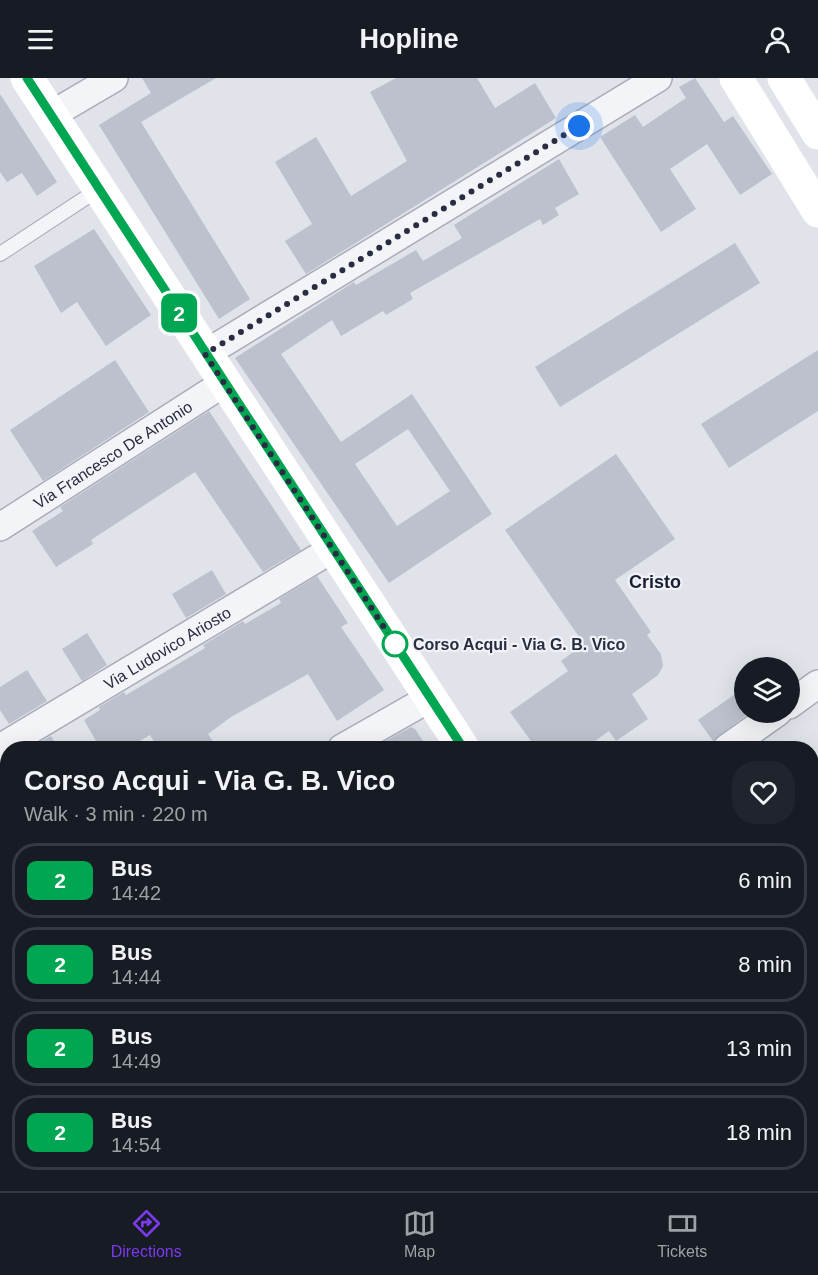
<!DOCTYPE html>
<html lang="en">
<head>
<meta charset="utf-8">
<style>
  :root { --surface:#171b24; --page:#20242c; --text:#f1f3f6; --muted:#9ea1a6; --line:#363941; --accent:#7c3aed }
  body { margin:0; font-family:Arial,sans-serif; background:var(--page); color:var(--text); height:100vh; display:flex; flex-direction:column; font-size:22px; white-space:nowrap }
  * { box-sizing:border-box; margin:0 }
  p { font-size:20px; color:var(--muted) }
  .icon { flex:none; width:33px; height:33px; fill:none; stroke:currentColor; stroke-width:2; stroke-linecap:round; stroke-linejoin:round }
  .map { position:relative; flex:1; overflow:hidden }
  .drawer { position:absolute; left:0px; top:663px; width:819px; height:450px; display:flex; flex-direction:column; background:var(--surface); border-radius:24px 24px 0 0; box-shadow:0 6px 24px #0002 }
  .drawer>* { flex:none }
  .badge { padding:0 12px; border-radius:9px; font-size:21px; line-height:39px }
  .fabs { position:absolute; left:734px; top:579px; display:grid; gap:12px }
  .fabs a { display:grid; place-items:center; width:66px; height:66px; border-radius:50%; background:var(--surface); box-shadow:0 6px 24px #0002; font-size:30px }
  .you { position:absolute; width:30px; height:30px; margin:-15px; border:4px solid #fff; border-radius:50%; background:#1a73e8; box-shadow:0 0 0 9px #1a73e833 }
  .map>.badge { position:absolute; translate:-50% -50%; box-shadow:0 0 0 3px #fff }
  .round { display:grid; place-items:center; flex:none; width:63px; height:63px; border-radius:24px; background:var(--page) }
  .headline { display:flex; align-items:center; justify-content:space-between; height:102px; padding:0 24px }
  h1 { font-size:28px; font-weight:600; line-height:45px }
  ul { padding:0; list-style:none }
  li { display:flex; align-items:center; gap:18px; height:75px; margin:0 12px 9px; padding:0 12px; border:3px solid var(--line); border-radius:24px }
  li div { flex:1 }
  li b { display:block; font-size:22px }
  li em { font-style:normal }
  li .badge { min-width:66px; font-weight:700; text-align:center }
  header { display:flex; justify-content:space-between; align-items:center; height:78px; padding:0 24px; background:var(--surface); font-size:27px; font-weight:600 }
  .tab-bar { display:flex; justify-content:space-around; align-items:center; height:84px; border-top:2px solid var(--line); background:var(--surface); font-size:16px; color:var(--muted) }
  .tab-bar a { display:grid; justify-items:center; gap:3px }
  .tab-bar .selected { color:var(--accent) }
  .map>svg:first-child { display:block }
  .building { fill:#bdc1cd; fill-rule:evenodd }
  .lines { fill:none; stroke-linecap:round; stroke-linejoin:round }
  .lane-casing { stroke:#a9acb8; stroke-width:16 }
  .street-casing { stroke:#a9acb8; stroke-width:30 }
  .lane { stroke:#f3f4f8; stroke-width:14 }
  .street { stroke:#f3f4f8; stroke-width:27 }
  .secondary { stroke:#fff; stroke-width:33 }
  .line-casing { stroke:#fff; stroke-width:14 }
  .line { stroke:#00a651; stroke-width:9 }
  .walk { stroke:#282d42; stroke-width:6; stroke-dasharray:0 10.8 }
  .stop-dot { fill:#fff; stroke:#00a651; stroke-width:3 }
  .labels { text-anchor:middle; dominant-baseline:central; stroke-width:4.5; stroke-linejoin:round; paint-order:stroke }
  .street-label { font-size:16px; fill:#282d42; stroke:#f0f2f7 }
  .stop-label { font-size:16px; font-weight:bold; fill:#282d42; stroke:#f0f2f7; text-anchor:start }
  .neighbourhood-label { font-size:18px; font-weight:bold; fill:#1a1f33; stroke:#f0f2f7 }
</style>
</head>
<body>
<header><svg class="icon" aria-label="menu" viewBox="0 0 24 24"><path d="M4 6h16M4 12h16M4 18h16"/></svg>Hopline<svg class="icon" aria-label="person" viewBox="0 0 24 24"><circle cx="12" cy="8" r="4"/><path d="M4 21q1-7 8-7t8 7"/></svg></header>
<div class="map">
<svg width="818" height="1113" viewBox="0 0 818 1113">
  <rect width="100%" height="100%" fill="#e0e3ea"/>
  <g class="building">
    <polygon points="142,0 216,0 141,44 250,221 219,241 99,47 151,15"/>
    <polygon points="396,0 477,0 495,30 535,5 556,40 306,196 285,163 312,146 275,84 316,59 351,118 407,83 370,14"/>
    <polygon points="695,0 724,44 733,38 772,96 740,117 707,66 670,91 696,131 661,154 600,59 635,37 643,49 686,20 679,9"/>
    <polygon points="0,16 57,104 37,118 22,95 7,104 0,94"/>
    <path d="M559,81L579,116L555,130L559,137L543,147L540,141L410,215L413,221L386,237L383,233L341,258L332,242L281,276L341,364L412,316L492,436L389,505L235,280L354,204L356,207L416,172L423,183L462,160L454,147ZM408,351L450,413L397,448L355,386Z"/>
    <polygon points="94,151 151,237 106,268 77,224 61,235 34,188"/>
    <polygon points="735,165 760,205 560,329 535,289"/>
    <polygon points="818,272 818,333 729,390 701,346"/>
    <polygon points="115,282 149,334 43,403 10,352"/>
    <polygon points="209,333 301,472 263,494 195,394 91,462 93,466 56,489 32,453 63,433 60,429"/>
    <polygon points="616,376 675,461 615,502 651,554 647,557 661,576 663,588 658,597 632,616 648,641 616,663 609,653 585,670 536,670 510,634 568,593 561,583 584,566 505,452"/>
    <polygon points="212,492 226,516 186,540 172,516"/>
    <polygon points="317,498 348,545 341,549 384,612 337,643 308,596 231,639 208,656 217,670 158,670 150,657 127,670 100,670 84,642 100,632 99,629 124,614 126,617 205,570 203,567 243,543 245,546 281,525 279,521"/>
    <polygon points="87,555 107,587 82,603 62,571"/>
    <polygon points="27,592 47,623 9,646 0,632 0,609"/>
    <polygon points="744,610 744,634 750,634 713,663 698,642"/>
    <polygon points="411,649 415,651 428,670 373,670"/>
    <polygon points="51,658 58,670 30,670"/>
  </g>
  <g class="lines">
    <defs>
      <polyline id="lane" points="0,176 99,111"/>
      <g id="street">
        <polyline points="51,37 114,0"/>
        <polyline points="205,276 658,0"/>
        <path id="s1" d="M0,449L224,305"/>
        <polyline points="789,627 818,606"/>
        <path id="s2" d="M0,670L334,470"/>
        <polyline points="342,670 430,620"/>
        <polyline points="727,670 778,634"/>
        <polyline points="0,866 8,862"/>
        <polyline points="812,885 818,881"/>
        <polyline points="24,1113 37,1106"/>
        <polyline points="574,1113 586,1106"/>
        <polyline points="817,1113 818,1113"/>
      </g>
    </defs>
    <use href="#lane" class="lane-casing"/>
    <use href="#street" class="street-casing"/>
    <use href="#lane" class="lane"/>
    <use href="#street" class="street"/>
    <g class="secondary">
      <polyline points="27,0 463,670"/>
      <polyline points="736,0 818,133"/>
      <polyline points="784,0 818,55"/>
      <polyline points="751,1106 756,1113"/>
    </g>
  </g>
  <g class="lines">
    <defs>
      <polyline id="line" points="27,0 463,670"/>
    </defs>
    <use href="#line" class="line-casing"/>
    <use href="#line" class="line"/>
    <polyline class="walk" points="395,566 205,276 579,48"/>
  </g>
  <circle class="stop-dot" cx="395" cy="566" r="12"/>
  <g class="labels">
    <g class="street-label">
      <text stroke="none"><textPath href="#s1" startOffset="134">Via Francesco De Antonio</textPath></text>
      <text stroke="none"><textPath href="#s2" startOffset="195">Via Ludovico Ariosto</textPath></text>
    </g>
    <g class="stop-label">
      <text x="413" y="566">Corso Acqui - Via G. B. Vico</text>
    </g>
    <g class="neighbourhood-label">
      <text x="655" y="504">Cristo</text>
    </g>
  </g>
</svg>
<div class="fabs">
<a><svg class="icon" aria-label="layers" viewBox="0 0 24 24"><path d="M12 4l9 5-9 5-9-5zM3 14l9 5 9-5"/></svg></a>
</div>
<div class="you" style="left:579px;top:48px"></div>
<b class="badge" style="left:179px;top:235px;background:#00a651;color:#fff">2</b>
<section class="drawer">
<div class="headline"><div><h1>Corso Acqui - Via G. B. Vico</h1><p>Walk · 3 min · 220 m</p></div><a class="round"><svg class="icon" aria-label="heart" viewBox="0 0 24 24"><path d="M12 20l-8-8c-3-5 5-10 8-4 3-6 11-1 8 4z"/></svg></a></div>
<ul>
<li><span class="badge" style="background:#00a651;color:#fff">2</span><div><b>Bus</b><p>14:42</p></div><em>6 min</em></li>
<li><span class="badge" style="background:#00a651;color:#fff">2</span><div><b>Bus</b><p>14:44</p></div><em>8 min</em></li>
<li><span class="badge" style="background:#00a651;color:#fff">2</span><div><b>Bus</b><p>14:49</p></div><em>13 min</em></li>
<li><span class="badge" style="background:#00a651;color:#fff">2</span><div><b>Bus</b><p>14:54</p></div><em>18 min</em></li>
</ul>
</section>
</div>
<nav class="tab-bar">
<a class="selected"><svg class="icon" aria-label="directions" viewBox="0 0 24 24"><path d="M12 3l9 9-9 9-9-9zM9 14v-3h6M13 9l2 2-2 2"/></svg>Directions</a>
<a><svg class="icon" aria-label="map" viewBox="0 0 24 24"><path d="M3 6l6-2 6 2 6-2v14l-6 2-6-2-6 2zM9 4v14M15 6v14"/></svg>Map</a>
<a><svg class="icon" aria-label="tickets" viewBox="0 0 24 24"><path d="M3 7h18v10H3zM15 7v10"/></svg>Tickets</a>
</nav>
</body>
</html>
